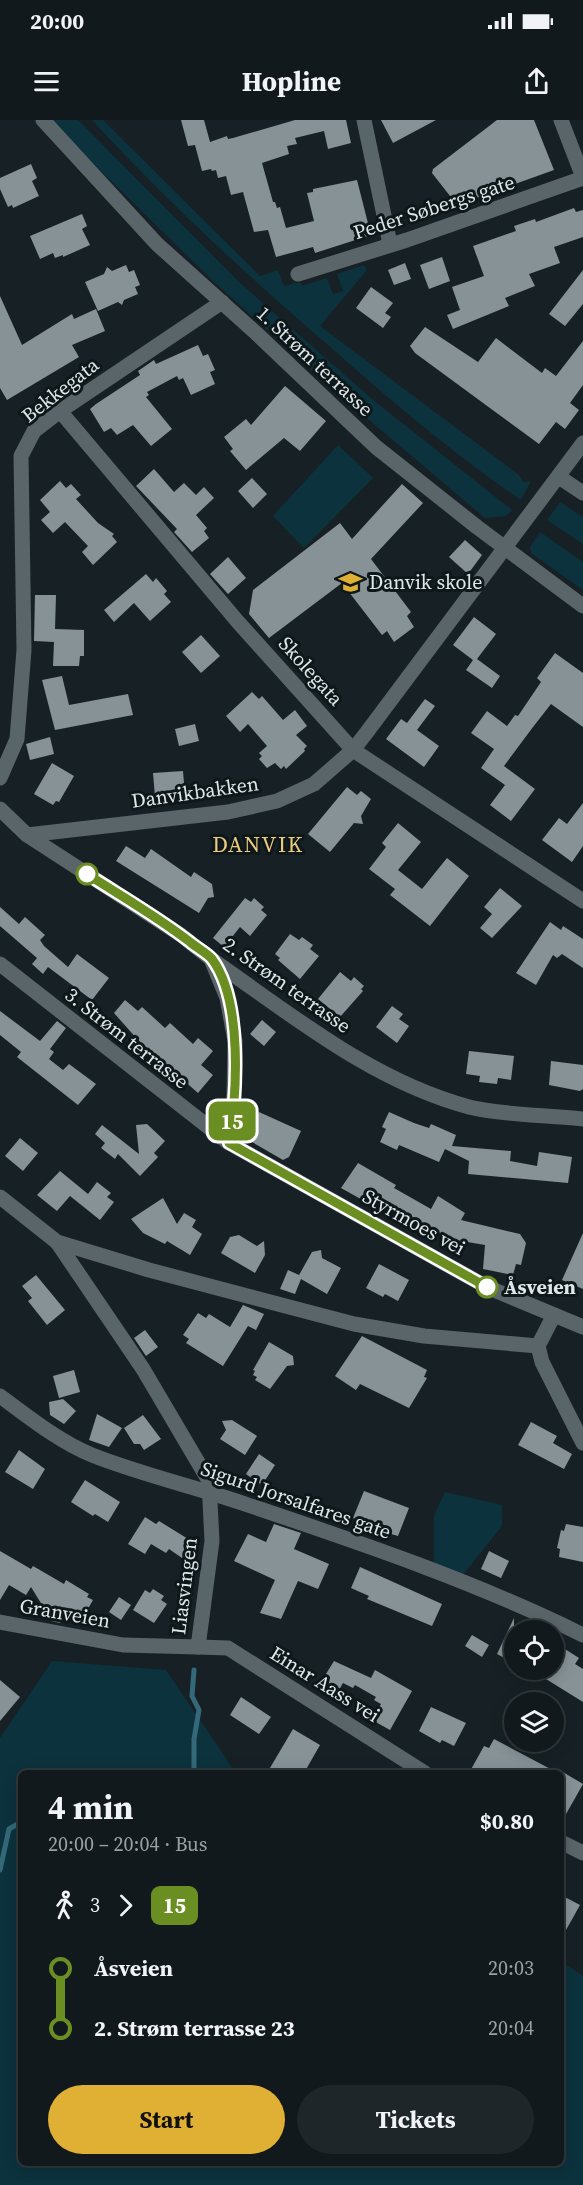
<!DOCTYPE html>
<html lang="en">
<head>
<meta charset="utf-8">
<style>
  :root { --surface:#11191c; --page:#1e2629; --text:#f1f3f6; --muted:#9ca0a3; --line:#30383b; --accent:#e0b034 }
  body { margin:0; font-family:"Source Serif 4",serif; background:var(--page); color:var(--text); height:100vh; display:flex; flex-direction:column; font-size:22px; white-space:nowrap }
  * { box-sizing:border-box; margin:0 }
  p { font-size:20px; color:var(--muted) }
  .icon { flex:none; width:33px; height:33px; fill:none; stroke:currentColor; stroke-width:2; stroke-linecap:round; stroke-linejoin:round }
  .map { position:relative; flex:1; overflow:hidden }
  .drawer { position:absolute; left:18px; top:1650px; width:546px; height:396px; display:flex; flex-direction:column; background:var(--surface); border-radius:9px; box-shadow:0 3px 15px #0003,0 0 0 2px var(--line) }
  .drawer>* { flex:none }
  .badge { padding:0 12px; border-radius:9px; font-size:21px; line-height:39px }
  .buttons { position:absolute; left:504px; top:1500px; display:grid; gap:12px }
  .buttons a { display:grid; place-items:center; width:60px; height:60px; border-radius:50%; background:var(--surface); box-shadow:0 3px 15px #0003,0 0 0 2px var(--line); font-size:30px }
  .map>.badge { position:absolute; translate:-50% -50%; box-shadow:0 0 0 3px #fff }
  .legs { display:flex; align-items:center; gap:9px; height:66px; padding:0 30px; font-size:20px }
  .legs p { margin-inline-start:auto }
  .summary { display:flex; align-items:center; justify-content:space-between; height:102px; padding:0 30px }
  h1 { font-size:33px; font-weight:700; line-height:45px }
  .cta { display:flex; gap:12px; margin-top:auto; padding:12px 30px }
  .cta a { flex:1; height:69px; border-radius:36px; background:var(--accent); color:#111; font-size:24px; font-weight:700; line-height:69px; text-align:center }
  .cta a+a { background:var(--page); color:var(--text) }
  ul { padding:0 30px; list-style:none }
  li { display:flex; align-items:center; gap:21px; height:60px; font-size:22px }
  li i { display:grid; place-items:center; width:9px; height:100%; margin:0 8px; background:currentColor }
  li i::after { content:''; width:15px; height:15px; margin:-8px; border:4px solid; border-radius:50%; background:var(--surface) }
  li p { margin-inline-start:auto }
  li:first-child i { background:linear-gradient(#0000 50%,currentColor 0) }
  li:last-child i { background:linear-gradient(currentColor 50%,#0000 0) }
  .status { display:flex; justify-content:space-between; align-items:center; height:42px; padding:0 30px; background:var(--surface); direction:ltr }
  .status svg { height:16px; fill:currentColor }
  header { display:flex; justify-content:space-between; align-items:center; height:78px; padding:0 30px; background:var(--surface); font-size:27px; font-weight:700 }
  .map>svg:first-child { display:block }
  .green { fill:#0c323d }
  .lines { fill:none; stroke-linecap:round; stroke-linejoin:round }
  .stream { stroke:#336979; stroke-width:5 }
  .building { fill:#869296 }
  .minor { stroke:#5a6569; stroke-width:15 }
  .secondary { stroke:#5a6569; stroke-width:15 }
  .line-1-casing { stroke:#fff; stroke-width:14 }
  .line-1 { stroke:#6b8e23; stroke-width:9 }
  .stop-1-dot { fill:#fff; stroke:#6b8e23; stroke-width:3 }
  .labels { text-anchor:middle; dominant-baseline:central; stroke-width:6; stroke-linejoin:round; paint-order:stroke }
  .street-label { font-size:20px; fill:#e0e7e9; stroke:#0e181b }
  .poi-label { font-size:20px; fill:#e0e7e9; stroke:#0e181b; text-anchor:start }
  .stop-label { font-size:20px; font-weight:bold; fill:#e0e7e9; stroke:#0e181b; text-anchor:start }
  .quarter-label { font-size:22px; letter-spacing:1.5px; fill:#edcc81; stroke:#0e181b }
</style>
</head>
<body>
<div class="status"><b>20:00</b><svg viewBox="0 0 49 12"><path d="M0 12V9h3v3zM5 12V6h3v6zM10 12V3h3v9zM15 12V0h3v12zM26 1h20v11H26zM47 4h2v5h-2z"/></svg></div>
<header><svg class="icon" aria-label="menu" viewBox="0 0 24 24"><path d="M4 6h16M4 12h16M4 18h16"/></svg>Hopline<svg class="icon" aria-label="share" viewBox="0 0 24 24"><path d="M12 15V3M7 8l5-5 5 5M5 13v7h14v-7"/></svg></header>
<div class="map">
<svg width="583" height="2065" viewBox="0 0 583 2065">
  <rect width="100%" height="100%" fill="#172125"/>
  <g class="green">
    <polygon points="49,0 78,0 240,163 372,279 512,390 506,396 485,398 335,271 211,159"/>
    <path d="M92,0H103L260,156L278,150L284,166L300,162L302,166L327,158L333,174L343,171L337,154L364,145L367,150L320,206L519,355L523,362L531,361L521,380C456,336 395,284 336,232C251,159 168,83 92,0Z"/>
    <polygon points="338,325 373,358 304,428 273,396"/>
    <polygon points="560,382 583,397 583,424 547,400"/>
    <polygon points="540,412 583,442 583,470 531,433 530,427"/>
    <polygon points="445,1372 502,1385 502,1406 458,1461 434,1452 434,1396"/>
    <polygon points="52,1541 166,1550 236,1653 21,1653 21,2043 561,2043 561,1841 583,1856 583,2065 0,2065 0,1618"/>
  </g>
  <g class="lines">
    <g class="stream">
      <polyline points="191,1653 194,1648 194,1619 199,1590 192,1576 194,1550"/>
      <polyline points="0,1750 9,1709 21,1702"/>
    </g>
  </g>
  <g class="building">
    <polygon points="181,0 204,0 210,22 227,16 228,19 233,18 295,0 346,0 351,23 328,29 324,11 295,18 297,24 287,26 289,34 262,43 273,82 275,82 277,88 280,87 286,108 314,101 307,73 313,72 313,69 357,60 371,115 315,133 313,127 276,137 268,110 254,112 243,72 231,75 226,56 218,58 216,50 212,51 211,49 202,51 195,25 188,26"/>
    <polygon points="381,0 436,0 393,23"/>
    <polygon points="497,0 534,0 554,50 457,85 432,53 433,49"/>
    <polygon points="31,44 37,58 32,61 39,76 13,88 12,85 8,87 0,69 0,58"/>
    <polygon points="574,88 576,92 583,90 583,117 554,127 560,143 529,154 535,166 505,178 509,186 453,209 447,195 460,190 452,167 484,156 473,126 516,111 514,106 535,99 536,102"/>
    <polygon points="82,94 87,106 82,109 90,125 63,137 63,135 55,138 53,133 40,139 30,116"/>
    <polygon points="442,137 450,161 429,169 420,145"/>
    <polygon points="405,143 411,159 394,165 388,150"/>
    <polygon points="126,145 129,152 134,150 140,165 135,167 138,174 124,180 122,185 118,182 98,191 85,162 104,154 107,147 112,151"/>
    <polygon points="583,150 583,184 565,206 549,194"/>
    <polygon points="371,167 393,183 385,193 391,197 383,208 356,188"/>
    <polygon points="0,176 22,225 72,194 74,199 96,189 105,211 72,225 79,237 7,280 0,268"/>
    <polygon points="425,207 478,242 496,218 542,253 545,248 556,256 583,221 583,265 570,283 579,290 565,309 556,302 539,324 415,233 410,226"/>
    <polygon points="198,225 203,236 208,234 215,250 210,252 215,264 191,275 183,258 179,260 177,256 147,272 149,275 146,277 172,309 151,326 133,305 117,315 111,308 104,312 90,289 96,284 140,255 138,251 154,240 156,244"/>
    <polygon points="285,266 326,301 300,331 284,318 246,350 230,331 233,329 224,317 246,299 251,305"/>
    <polygon points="154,349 174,372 184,363 196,375 204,367 214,378 196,395 207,408 204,411 209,418 192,432 174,412 177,409 136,366"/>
    <polygon points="252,358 267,374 253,388 238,371"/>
    <polygon points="60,361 66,368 71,364 81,375 76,379 98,403 114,414 112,416 117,422 93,445 82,432 88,426 65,402 53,413 41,400 50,392 40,380"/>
    <polygon points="402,364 423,383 371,439 411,492 407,496 414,507 394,522 387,511 382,515 342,463 269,518 249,494 253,470 340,403 352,419"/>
    <polygon points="465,420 482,435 468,454 449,437"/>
    <polygon points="228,437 246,458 228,474 210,454"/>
    <polygon points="146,454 153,462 156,458 167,471 164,474 171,482 150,501 134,483 114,502 104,490"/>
    <polygon points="35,475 56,475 55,509 84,510 84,536 80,536 79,546 53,546 54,522 34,521"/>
    <polygon points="474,497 496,514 477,539 500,556 492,568 466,550 473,540 453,525"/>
    <polygon points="201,515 220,536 201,553 182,532"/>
    <polygon points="555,533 583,553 583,607 551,584 533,607 504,646 535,669 511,701 490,685 505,665 481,648 494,629 471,613 487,591 507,606 515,595 518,596 541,562 537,558"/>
    <polygon points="62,556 69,585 128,574 133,595 55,610 42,560"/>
    <polygon points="252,572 259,579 262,576 283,600 295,590 307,606 296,615 307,626 304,629 305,631 286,649 284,646 281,649 275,643 267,648 259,639 262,636 259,633 267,626 248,604 240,612 226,596"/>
    <polygon points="425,579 435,586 417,610 439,626 424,647 386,619 401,599 407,603"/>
    <polygon points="195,604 199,621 179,626 175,609"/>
    <polygon points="50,617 54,634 30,640 26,624"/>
    <polygon points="52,643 74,656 59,682 56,681 53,685 34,674"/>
    <polygon points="183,651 185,675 155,677 153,653"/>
    <polygon points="347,667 357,675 361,671 371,679 361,696 363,704 354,703 330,732 308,714"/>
    <polygon points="583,683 583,726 572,742 542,720 559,698 567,704"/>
    <polygon points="398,703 421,722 398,750 422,769 447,738 469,756 430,806 390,775 395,769 369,749 386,727 382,723"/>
    <polygon points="126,726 145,738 151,729 191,757 194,752 212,764 214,777 208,778 199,793 116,741"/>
    <polygon points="500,768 522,786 492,818 480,808 492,794 484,787"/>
    <polygon points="245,778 251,782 254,778 264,787 261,790 267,795 250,816 240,807 224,827 213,818"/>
    <polygon points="0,787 19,804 25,797 45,815 40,820 44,826 68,847 77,834 109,858 92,880 48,847 43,854 32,844 37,838 0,806"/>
    <polygon points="550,802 561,810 563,806 583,819 583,848 562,834 557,838 553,835 536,865 516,853"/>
    <polygon points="290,814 299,820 302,817 313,825 310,829 319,836 300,859 278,840 280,838 275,834"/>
    <polygon points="340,852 351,861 354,857 364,866 361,869 363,871 340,897 318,879"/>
    <polygon points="125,880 138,891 142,887 165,908 170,903 193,924 198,918 213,931 201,945 213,955 198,973 138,920 114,893"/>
    <polygon points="392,886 403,894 399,899 409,906 397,923 376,907"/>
    <polygon points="0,891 40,921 57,901 66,908 50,929 54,932 49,939 63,950 69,944 96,964 78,985 17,937 21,932 0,915"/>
    <polygon points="262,900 276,912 264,926 250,914"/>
    <polygon points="469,931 514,936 511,960 498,958 497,964 479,962 480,956 466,954"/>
    <polygon points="551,941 583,945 583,969 580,971 549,965"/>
    <polygon points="259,992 301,1011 289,1037 283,1040 245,1018"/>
    <polygon points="389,992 414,1003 429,1008 431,1004 456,1015 452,1026 511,1031 510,1041 537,1046 539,1032 572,1037 568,1063 468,1054 469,1041 445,1029 439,1042 399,1025 397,1030 380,1022 386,1009 382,1007"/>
    <polygon points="147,1004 165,1021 154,1033 158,1037 140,1056 118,1034 115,1039 101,1028 105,1023 95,1014 102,1005 139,1034 136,1005"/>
    <polygon points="20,1018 38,1033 23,1051 5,1036"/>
    <polygon points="358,1043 396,1065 394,1068 431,1089 438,1076 465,1093 461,1100 520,1114 526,1123 521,1145 516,1144 513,1155 483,1149 485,1125 450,1119 388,1085 384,1092 341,1068"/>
    <polygon points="60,1051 88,1074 97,1062 111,1073 107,1077 114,1082 100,1100 70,1076 57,1091 37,1075"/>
    <polygon points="163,1078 177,1104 184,1093 196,1100 192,1107 202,1114 190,1135 167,1121 165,1124 143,1113 131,1099"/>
    <polygon points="583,1113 583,1169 562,1160"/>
    <polygon points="239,1115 257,1126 264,1121 265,1135 255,1153 221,1133 230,1117"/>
    <polygon points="321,1130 322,1138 341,1148 327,1174 301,1159 295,1174 280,1169 288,1150 299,1155 312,1132"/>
    <polygon points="379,1144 409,1160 398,1181 385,1174 383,1177 366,1168"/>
    <polygon points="36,1155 65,1190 47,1205 28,1181 32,1178 22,1166"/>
    <polygon points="243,1185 264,1194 256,1210 248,1206 223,1246 186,1223 189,1219 183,1215 198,1193 206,1198 209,1194 230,1207"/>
    <polygon points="145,1210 158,1227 146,1236 134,1218"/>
    <polygon points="362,1216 427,1250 424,1257 427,1258 409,1288 360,1264 356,1270 335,1256"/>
    <polygon points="269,1222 293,1236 294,1245 287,1246 270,1269 255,1260 257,1257 253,1255 255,1251 253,1250"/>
    <polygon points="74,1250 80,1272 59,1278 53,1256"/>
    <polygon points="63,1279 76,1291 64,1304 50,1295 49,1282"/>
    <polygon points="97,1294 122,1308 109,1327 89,1320"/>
    <polygon points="143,1295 161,1319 144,1330 140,1324 134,1324 124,1308"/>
    <polygon points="232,1300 257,1316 245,1335 220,1319 226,1310 222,1301"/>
    <polygon points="531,1302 557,1316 553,1323 572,1334 564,1349 518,1325"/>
    <polygon points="19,1330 45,1349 33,1369 5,1352"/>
    <polygon points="259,1334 275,1345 262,1365 246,1354"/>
    <polygon points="85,1360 120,1382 108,1402 95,1394 93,1396 71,1382"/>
    <polygon points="364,1371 409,1388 398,1416 391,1414 390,1417 378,1412 379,1409 353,1398"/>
    <polygon points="145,1397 156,1404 159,1401 193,1422 182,1438 169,1429 166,1433 151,1424 145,1434 128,1424"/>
    <polygon points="274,1404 301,1413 294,1429 329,1444 318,1469 298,1461 281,1499 260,1493 275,1460 234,1441 248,1414 266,1422"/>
    <polygon points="566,1404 583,1407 583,1442 559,1437 560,1429 557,1428 561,1410 564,1411"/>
    <polygon points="0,1431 31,1449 33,1446 64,1464 66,1460 89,1474 87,1477 93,1480 85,1494 68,1489 60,1503 52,1501 31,1467 26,1475 9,1465 0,1480"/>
    <polygon points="489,1431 509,1441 501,1458 481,1449"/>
    <polygon points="360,1447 442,1484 432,1506 367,1479 369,1476 351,1468"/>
    <polygon points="153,1469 164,1476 161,1480 167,1484 154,1503 133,1490 145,1470 150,1473"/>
    <polygon points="119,1477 131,1485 121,1500 109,1492"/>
    <polygon points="514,1498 514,1543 497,1534"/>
    <polygon points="472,1515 489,1525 482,1537 465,1526"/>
    <polygon points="554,1522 579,1538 575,1544 583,1549 583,1582 546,1559 554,1550"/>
    <polygon points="334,1541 371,1558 375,1550 412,1571 390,1610 372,1600 381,1584 374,1580 376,1577 355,1565 353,1568 343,1563 339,1570 321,1562"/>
    <polygon points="0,1560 20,1577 0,1601"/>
    <polygon points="241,1577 271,1597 259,1614 230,1595"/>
    <polygon points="431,1587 466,1603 454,1626 442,1620 440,1623 419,1611"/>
    <polygon points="293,1609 320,1625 304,1653 267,1653"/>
    <polygon points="494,1619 558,1653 469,1653 484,1626 489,1628"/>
    <polygon points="561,1651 583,1664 561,1703"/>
    <polygon points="561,1775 580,1785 561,1819"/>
  </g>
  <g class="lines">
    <g class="minor">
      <polyline points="43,0 157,124 256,213 376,327 477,407 583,486"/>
      <polyline points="364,0 390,124"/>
      <polyline points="561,0 583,57"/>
      <polyline points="298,154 407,120 583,58"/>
      <polyline points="60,291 238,502 353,630 583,781"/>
      <polyline points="559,357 583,373"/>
      <polyline points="0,658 17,619 24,530 21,336 34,311 60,291 222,182"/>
      <polyline points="27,715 228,692 277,681 314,664 353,630 367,612 583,323"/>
      <path d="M211,839C292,895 372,961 469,987C500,995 549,995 583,999"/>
      <polyline points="0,1077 57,1122 149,1150 354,1204 424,1216 538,1226"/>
      <polyline points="554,1195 538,1226 542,1242 583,1323"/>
      <path d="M0,1276C27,1296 61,1323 92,1335C142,1355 197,1367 248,1385C361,1423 476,1462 583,1515"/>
      <polyline points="0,1502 123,1525 198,1527 212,1421 209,1361 143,1249 57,1122"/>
      <polyline points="198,1527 228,1528 425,1653"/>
      <polyline points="561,1722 583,1733"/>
    </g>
    <g class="secondary">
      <polyline points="0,689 27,715 181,815 211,839 227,878 235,921 234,975 229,1023"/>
      <polyline points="0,844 229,1023 487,1167 583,1207"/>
    </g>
  </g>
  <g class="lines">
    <defs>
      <path id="line-1" d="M87,754C121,776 158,797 190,822C197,828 207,833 212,839C243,881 237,974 229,1023L487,1167"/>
    </defs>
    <use href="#line-1" class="line-1-casing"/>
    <use href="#line-1" class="line-1"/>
  </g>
  <defs>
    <symbol id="school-bare" viewBox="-9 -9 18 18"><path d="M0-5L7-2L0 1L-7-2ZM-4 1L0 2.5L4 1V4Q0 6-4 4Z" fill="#e0b034" stroke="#0e181b" stroke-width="2.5" paint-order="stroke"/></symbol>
  </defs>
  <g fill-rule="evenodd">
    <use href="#school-bare" x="334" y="446" width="33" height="33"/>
  </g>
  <g class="stop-1-dot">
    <circle cx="87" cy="754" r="10"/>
    <circle cx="487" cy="1167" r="10"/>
  </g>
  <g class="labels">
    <g class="street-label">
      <text transform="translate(434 87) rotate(-18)">Peder Søbergs gate</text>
      <text transform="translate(315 241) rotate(43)">1. Strøm terrasse</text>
      <text transform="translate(60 270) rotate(-38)">Bekkegata</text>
      <text transform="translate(311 551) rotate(48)">Skolegata</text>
      <text transform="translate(195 672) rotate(-8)">Danvikbakken</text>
      <text transform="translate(287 865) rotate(35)">2. Strøm terrasse</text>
      <text transform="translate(127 918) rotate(38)">3. Strøm terrasse</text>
      <text transform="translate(414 1102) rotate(29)">Styrmoes vei</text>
      <text transform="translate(296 1380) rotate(19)">Sigurd Jorsalfares gate</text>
      <text transform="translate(184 1466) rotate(-83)">Liasvingen</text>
      <text transform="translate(65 1493) rotate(10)">Granveien</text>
      <text transform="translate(325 1564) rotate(32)">Einar Aass vei</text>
    </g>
    <g class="poi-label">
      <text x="369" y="462">Danvik skole</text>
    </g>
    <g class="stop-label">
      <text x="504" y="1167">Åsveien</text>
    </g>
    <g class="quarter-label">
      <text x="258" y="724">DANVIK</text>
    </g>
  </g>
</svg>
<div class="buttons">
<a><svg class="icon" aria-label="locate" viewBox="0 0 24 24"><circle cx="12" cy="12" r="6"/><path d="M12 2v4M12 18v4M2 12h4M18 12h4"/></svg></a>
<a><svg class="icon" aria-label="layers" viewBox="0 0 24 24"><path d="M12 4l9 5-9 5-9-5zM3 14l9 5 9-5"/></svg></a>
</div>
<b class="badge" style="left:232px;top:1001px;background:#6b8e23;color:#fff">15</b>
<section class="drawer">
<div class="summary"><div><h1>4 min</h1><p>20:00 – 20:04 · Bus</p></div><b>$0.80</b></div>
<div class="legs"><svg class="icon" aria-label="walk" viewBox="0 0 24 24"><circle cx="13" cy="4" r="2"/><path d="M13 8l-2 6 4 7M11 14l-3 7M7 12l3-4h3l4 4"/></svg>3<svg class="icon" aria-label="forward" viewBox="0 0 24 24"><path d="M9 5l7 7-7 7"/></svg><b class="badge" style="background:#6b8e23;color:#fff">15</b></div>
<ul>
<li><i style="color:#6b8e23"></i><b>Åsveien</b><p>20:03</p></li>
<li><i style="color:#6b8e23"></i><b>2. Strøm terrasse 23</b><p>20:04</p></li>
</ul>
<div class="cta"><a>Start</a><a>Tickets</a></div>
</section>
</div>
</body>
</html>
